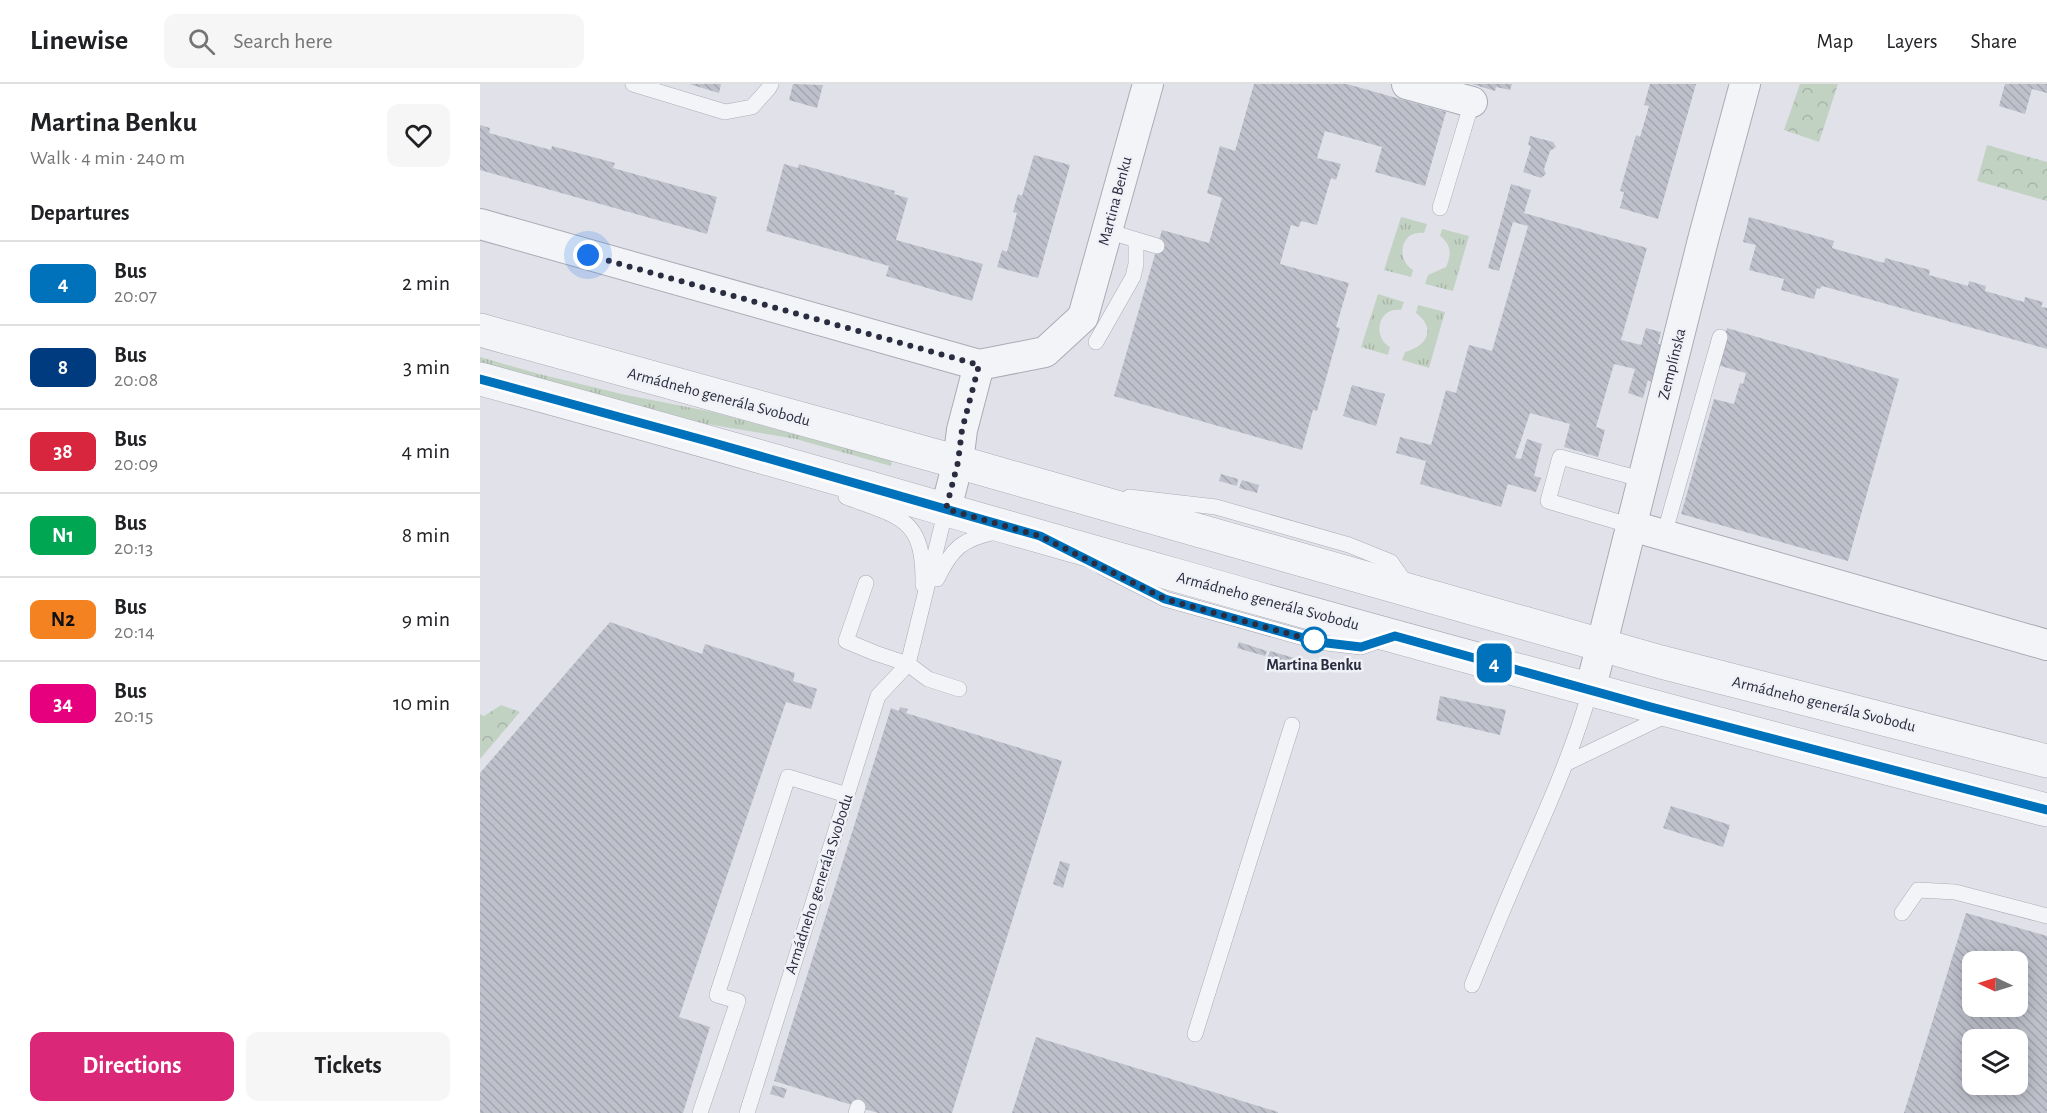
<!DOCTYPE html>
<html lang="en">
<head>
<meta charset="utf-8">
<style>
  :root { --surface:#fff; --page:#f6f6f6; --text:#202124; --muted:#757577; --line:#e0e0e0; --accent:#db2777 }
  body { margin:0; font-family:"Alegreya Sans",sans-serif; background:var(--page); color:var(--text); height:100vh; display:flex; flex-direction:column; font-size:22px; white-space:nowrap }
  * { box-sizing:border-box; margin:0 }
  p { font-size:20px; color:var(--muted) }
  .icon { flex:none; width:33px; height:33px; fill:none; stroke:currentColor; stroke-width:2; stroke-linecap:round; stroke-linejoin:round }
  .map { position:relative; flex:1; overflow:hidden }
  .panel { display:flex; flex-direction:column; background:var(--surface); width:480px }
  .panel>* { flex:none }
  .badge { padding:0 12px; border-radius:9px; font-size:21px; line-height:39px }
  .needle { width:39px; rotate:274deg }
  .tools { position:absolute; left:1482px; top:867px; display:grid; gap:12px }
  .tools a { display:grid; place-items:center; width:66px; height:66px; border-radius:12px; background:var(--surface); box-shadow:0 3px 15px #0003; font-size:30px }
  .you { position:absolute; width:30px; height:30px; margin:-15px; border:4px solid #fff; border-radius:50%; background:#1a73e8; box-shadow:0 0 0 9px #1a73e833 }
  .map>.badge { position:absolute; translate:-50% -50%; box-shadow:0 0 0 3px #fff }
  h2 { padding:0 30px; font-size:22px; line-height:54px }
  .round { display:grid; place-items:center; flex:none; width:63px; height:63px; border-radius:12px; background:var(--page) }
  .summary { display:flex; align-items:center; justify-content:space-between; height:102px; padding:0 30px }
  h1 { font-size:28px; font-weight:700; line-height:45px }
  .button { display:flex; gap:12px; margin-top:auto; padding:12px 30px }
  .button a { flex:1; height:69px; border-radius:12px; background:var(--accent); color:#fff; font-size:24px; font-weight:700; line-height:69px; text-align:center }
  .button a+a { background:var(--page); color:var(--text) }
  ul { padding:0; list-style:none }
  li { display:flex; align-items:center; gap:18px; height:84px; padding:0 30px; border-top:2px solid var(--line) }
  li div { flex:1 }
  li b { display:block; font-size:22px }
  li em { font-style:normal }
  li .badge { min-width:66px; font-weight:700; text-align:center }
  header { display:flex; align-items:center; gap:36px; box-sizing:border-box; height:84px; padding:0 30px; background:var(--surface); border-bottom:2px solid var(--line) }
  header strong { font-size:28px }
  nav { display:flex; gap:33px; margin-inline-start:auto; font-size:21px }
  .search { width:420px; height:54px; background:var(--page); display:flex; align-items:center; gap:15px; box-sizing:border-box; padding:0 21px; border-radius:12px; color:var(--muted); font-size:22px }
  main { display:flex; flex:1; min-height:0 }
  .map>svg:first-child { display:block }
  .grass { fill:url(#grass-tufts) }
  .park { fill:url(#park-crowns) }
  .building { fill:url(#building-back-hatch); fill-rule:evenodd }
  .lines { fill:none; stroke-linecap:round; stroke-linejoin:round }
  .service-casing { stroke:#aaabb6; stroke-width:16 }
  .minor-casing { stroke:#aaabb6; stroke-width:32 }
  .tertiary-casing { stroke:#aaabb6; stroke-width:34 }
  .service { stroke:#f3f4f7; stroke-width:15 }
  .minor { stroke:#f3f4f7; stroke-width:30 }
  .tertiary { stroke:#f3f4f7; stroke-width:33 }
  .line-casing { stroke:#fff; stroke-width:14 }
  .line { stroke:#0072bc; stroke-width:9 }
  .walk { stroke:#2a2c40; stroke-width:6; stroke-dasharray:0 10.8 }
  .stop-dot { fill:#fff; stroke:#0072bc; stroke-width:3 }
  .labels { text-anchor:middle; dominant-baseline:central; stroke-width:5; stroke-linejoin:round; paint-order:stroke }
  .street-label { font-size:16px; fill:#2a2c40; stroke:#f0f1f6 }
  .stop-label { font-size:16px; font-weight:bold; fill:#2a2c40; stroke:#f0f1f6 }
</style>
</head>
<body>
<header>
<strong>Linewise</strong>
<div class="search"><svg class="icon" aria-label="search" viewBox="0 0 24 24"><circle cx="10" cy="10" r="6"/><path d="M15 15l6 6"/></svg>Search here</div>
<nav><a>Map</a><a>Layers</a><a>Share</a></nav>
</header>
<main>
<section class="panel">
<div class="summary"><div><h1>Martina Benku</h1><p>Walk · 4 min · 240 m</p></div><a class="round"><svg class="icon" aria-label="heart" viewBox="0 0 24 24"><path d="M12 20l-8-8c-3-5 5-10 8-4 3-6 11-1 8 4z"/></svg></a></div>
<h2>Departures</h2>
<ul>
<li><span class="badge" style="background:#0072bc;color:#fff">4</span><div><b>Bus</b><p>20:07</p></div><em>2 min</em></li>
<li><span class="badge" style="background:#003b80;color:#fff">8</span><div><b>Bus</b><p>20:08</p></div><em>3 min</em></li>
<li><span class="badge" style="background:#d7263d;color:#fff">38</span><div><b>Bus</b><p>20:09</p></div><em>4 min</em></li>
<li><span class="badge" style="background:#00a651;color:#fff">N1</span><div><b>Bus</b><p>20:13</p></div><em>8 min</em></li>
<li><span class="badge" style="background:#f58220;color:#111">N2</span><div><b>Bus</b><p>20:14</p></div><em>9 min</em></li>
<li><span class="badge" style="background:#e6007e;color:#fff">34</span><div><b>Bus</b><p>20:15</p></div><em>10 min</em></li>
</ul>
<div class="button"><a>Directions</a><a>Tickets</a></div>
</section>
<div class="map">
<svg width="1567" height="1029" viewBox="0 0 1567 1029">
  <defs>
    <pattern id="grass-tufts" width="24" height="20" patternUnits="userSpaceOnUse" patternTransform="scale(1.5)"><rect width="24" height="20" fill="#c2d2c2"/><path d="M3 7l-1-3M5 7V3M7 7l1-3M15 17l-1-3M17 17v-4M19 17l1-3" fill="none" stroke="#a7b4a8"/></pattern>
    <pattern id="park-crowns" width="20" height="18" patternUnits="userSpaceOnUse" patternTransform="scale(1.5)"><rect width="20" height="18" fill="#c2d2c2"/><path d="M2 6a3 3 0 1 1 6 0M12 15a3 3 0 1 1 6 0" fill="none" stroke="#a7b4a8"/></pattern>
    <pattern id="building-back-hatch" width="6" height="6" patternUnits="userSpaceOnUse" patternTransform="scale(1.5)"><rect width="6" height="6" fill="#bec0cb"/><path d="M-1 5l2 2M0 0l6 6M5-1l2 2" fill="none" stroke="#a3a5af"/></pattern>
  </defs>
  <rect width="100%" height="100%" fill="#e1e2e9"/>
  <g class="grass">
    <path d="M921,133L947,140L944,149C921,145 915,175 933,186L931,193L904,186Z"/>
    <path d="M962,145L989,152L973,207L945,200L948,191L966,183C972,170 971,160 960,152Z"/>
    <path d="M898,210L924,218L921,226C898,222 892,253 910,263L908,271L881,263Z"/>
    <path d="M938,221L965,228L949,284L922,276L925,268C947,262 957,245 936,229Z"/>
    <polygon points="0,273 59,290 146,311 233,328 412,377 411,382 316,355 221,339 0,279"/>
  </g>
  <g class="park">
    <polygon points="1320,0 1358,0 1339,58 1304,46"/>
    <polygon points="1507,61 1567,78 1567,117 1497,97"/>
    <polygon points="21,621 40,628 0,675 0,630 4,632"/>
  </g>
  <g class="building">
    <polygon points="209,0 241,0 239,9"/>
    <polygon points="313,0 343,1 337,24 309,16"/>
    <polygon points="774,0 867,0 966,28 945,102 895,88 902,63 845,47 837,74 861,80 856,96 851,94 837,141 821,137 819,143 811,141 800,180 869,199 856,243 860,244 837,327 833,326 822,366 634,312 682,146 729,159 742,114 727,109 740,62 755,67"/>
    <polygon points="992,0 1032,0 1030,6 1016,3 1015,7"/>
    <polygon points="1170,0 1216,0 1178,135 1140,124 1144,108 1140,107 1156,51 1160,53 1169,22 1164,21"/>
    <polygon points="1525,0 1567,0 1567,9 1552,5 1545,30 1519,22"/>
    <polygon points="0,41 10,44 9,49 71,66 72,62 135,79 133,84 237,113 227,150 0,86"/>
    <polygon points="1050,52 1073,58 1076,63 1070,67 1064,85 1066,90 1061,94 1043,88 1051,62 1048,61"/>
    <polygon points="554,71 590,81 558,194 517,183 522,166 527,168 537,129 533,128 538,110 542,112"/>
    <polygon points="304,80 318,84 319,80 415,107 414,110 428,114 416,156 503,180 492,217 406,192 409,182 286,147"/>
    <polygon points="1031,100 1051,106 1044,129 1167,164 1141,256 1161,261 1166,244 1181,248 1178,260 1182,261 1172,298 1168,296 1163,314 1148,309 1155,285 1134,280 1116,343 1125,346 1118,373 1084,363 1090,340 1050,329 1035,374 1041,375 1047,355 1062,360 1054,392 1061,394 1056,408 1028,400 1021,423 940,400 946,377 916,369 920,353 951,361 966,306 976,309 989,261 1012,267 1048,142 1033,138 1019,187 1008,184"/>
    <polygon points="1269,133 1354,157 1352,164 1404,179 1405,174 1450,186 1449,191 1488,202 1489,197 1506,202 1505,207 1544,218 1545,213 1563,218 1561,223 1567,224 1567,265 1342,202 1340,205 1337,204 1334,215 1301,206 1304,195 1269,186 1276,161 1263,158"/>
    <polygon points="1247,244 1419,295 1368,477 1201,430 1234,315 1254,320 1260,299 1263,300 1266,289 1237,281"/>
    <polygon points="872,301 905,310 896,342 863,332"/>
    <polygon points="741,390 758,395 757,402 739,397"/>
    <polygon points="762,396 779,401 777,409 759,404"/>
    <polygon points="130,538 222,570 225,560 315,589 313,597 337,605 331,625 306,618 199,933 230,943 203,1029 0,1029 0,689"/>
    <polygon points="759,558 787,567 785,572 757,564"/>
    <polygon points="790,567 818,575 817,581 788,573"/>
    <polygon points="960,612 1026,626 1020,651 956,636"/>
    <polygon points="420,623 428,625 426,629 582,677 472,1029 398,1029 294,997 411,624 419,627"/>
    <polygon points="1191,722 1250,741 1243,763 1183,744"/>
    <polygon points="580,777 590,780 583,804 573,800"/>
    <path d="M1486,829L1567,852V1029H1424ZM1492,878H1538V922H1492ZM1492,956H1538V1000H1492Z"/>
    <polygon points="556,953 798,1028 798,1029 532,1029"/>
    <polygon points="293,1001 307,1005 304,1014 290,1010"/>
  </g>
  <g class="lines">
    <defs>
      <g id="service">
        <polyline points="153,0 245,28 272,23 289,4 291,0"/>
        <polyline points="960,124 992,18"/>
        <polyline points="627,147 677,162"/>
        <polyline points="616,258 653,193 656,180 656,156"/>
        <path d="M366,413C422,434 444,434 443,501"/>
        <polyline points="649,413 736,423 869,461 911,478 927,501"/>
        <polyline points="1152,442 1068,417 1080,373 1164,396"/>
        <polyline points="1184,451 1240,253"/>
        <polyline points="622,483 685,515 838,558 881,563 904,555"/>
        <path d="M457,495C472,464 482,455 516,448"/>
        <polyline points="386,499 366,557 395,569 428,580 448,595 479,605"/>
        <polyline points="1087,679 1187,631"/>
        <polyline points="1422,829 1438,806 1475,808 1567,832"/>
        <path d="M992,901C1010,857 1028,813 1047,770C1071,716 1094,663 1110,607"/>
        <polyline points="715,950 812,641"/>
        <polyline points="220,1029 258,917 237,911 308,693 367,711"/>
        <polyline points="267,1029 398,612 428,580 466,425"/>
        <polyline points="376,1029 378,1023"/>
      </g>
      <g id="minor">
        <polyline points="927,0 992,18"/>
        <polyline points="0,140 499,281 565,268 603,233 668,0"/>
        <polyline points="466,425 478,378 482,346 499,281"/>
        <polyline points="1152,442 1567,561"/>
        <polyline points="1110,607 1224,152 1265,0"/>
      </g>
      <g id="tertiary">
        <polyline points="0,246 478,378 1181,578 1567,677"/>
        <path d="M0,295C232,357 461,425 692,490C982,573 1274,650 1567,726"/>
      </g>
    </defs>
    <use href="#service" class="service-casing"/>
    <use href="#minor" class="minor-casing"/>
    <use href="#tertiary" class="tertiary-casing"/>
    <use href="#service" class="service"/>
    <use href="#minor" class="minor"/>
    <use href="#tertiary" class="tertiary"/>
  </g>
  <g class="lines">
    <defs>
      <polyline id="line" points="0,295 227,357 560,452 685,515 838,558 881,563 915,552 1171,623 1567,726"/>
    </defs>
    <use href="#line" class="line-casing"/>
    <use href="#line" class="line"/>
    <polyline class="walk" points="108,171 499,281 482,346 478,378 466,425 560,452 685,515 838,558 834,556"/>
  </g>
  <circle class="stop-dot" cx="834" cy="556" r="12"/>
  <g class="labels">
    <g class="street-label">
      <text transform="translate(635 117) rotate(-75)">Martina Benku</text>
      <text transform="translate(1192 280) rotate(-76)">Zemplínska</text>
      <text transform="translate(239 313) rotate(15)">Armádneho generála Svobodu</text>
      <text transform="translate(788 517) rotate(15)">Armádneho generála Svobodu</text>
      <text transform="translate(1344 620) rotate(14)">Armádneho generála Svobodu</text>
      <text transform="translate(339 800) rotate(-72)">Armádneho generála Svobodu</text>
    </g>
    <g class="stop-label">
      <text x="834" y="581">Martina Benku</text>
    </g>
  </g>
</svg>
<div class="tools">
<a><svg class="needle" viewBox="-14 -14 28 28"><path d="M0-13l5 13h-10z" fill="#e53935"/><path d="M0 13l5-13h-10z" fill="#757577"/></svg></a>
<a><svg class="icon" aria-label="layers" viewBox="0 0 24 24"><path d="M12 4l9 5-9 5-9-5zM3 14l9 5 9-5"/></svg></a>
</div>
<div class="you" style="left:108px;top:171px"></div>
<b class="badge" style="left:1014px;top:579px;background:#0072bc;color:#fff">4</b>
</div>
</main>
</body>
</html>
